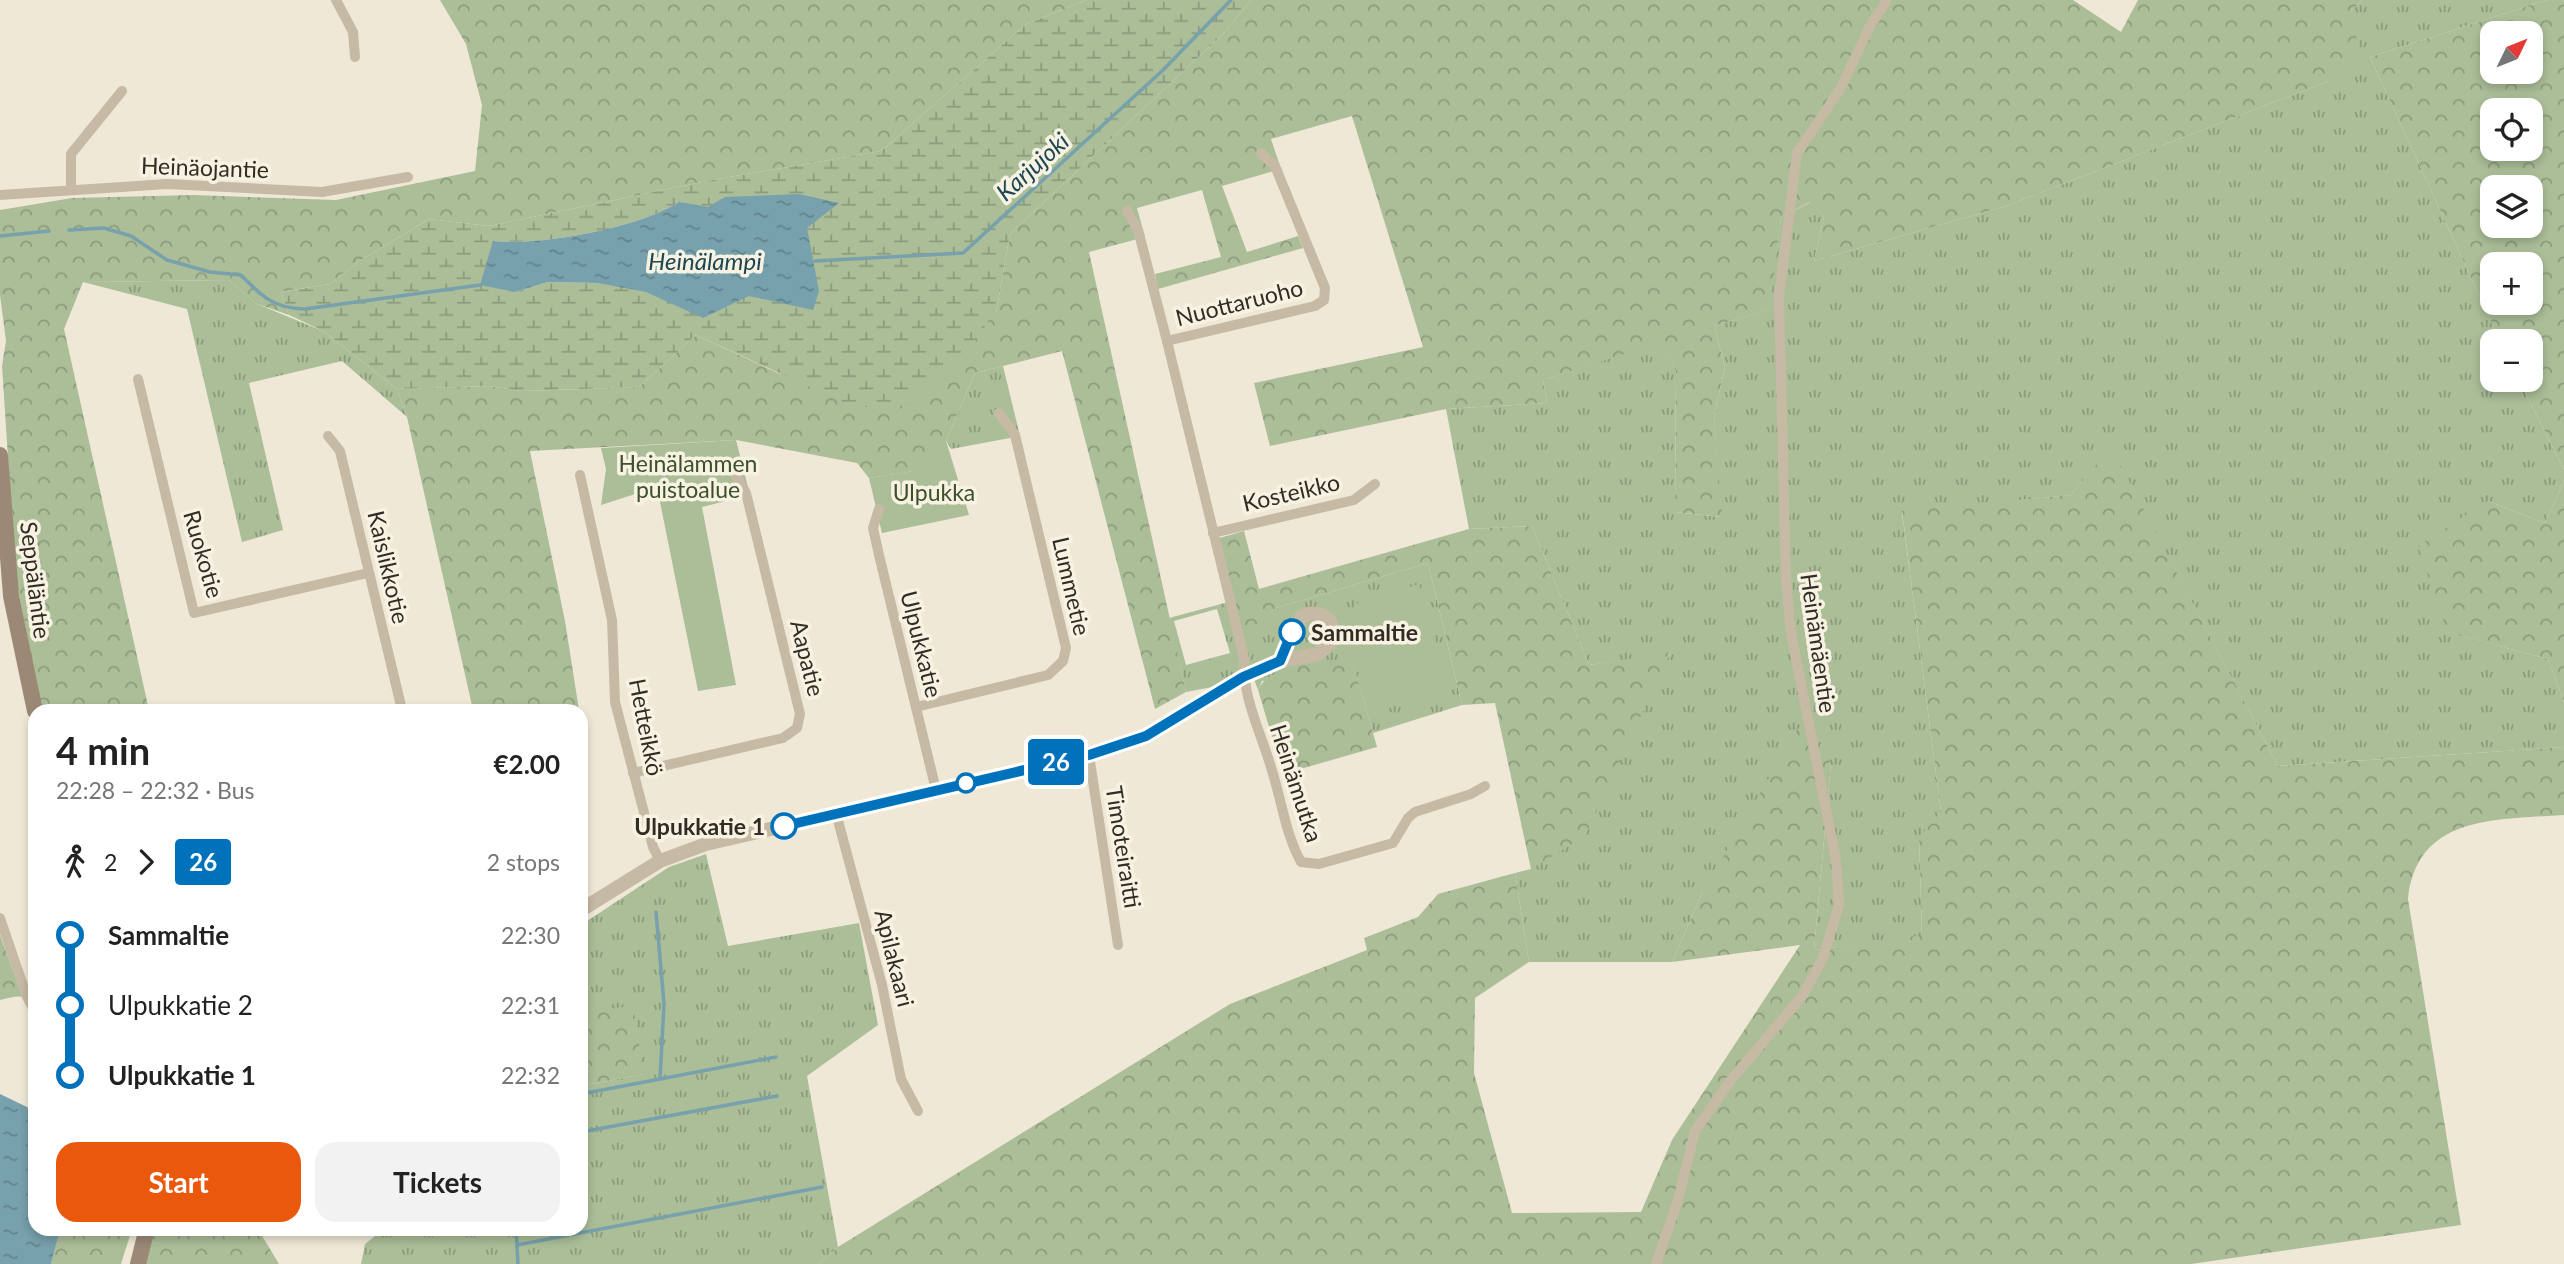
<!DOCTYPE html>
<html lang="en">
<head>
<meta charset="utf-8">
<style>
  :root { --surface:#fff; --page:#f2f2f2; --text:#222; --muted:#767676; --accent:#ea580c }
  body { margin:0; font-family:Lato,sans-serif; background:var(--page); color:var(--text); height:100vh; display:flex; flex-direction:column; font-size:26px; white-space:nowrap }
  * { box-sizing:border-box; margin:0 }
  p { font-size:23px; color:var(--muted) }
  .icon { flex:none; width:38px; height:38px; fill:none; stroke:currentColor; stroke-width:2; stroke-linecap:round; stroke-linejoin:round }
  .map { position:relative; flex:1; overflow:hidden }
  .details { position:absolute; left:28px; top:704px; width:560px; height:532px; display:flex; flex-direction:column; background:var(--surface); border-radius:21px; box-shadow:0 4px 10px #0003 }
  .details>* { flex:none }
  .badge { padding:0 14px; border-radius:5px; font-size:24px; line-height:46px }
  .needle { width:46px; rotate:47deg }
  .tools { position:absolute; left:2480px; top:21px; display:grid; gap:14px }
  .tools a { display:grid; place-items:center; width:63px; height:63px; border-radius:14px; background:var(--surface); box-shadow:0 4px 10px #0003; font-size:35px }
  .map>.badge { position:absolute; translate:-50% -50%; box-shadow:0 0 0 4px #fff }
  .legs { display:flex; align-items:center; gap:10px; height:77px; padding:0 28px; font-size:23px }
  .legs p { margin-inline-start:auto }
  .summary { display:flex; align-items:center; justify-content:space-between; height:119px; padding:0 28px }
  h1 { font-size:38px; font-weight:700; line-height:52px }
  .button { display:flex; gap:14px; margin-top:auto; padding:14px 28px }
  .button a { flex:1; height:80px; border-radius:21px; background:var(--accent); color:#fff; font-size:28px; font-weight:700; line-height:80px; text-align:center }
  .button a+a { background:var(--page); color:var(--text) }
  ul { padding:0 28px; list-style:none }
  li { display:flex; align-items:center; gap:24px; height:70px; font-size:26px }
  li i { display:grid; place-items:center; width:10px; height:100%; margin:0 9px; background:currentColor }
  li i::after { content:''; width:18px; height:18px; margin:-9px; border:5px solid; border-radius:50%; background:var(--surface) }
  li p { margin-inline-start:auto }
  li:first-child i { background:linear-gradient(#0000 50%,currentColor 0) }
  li:last-child i { background:linear-gradient(currentColor 50%,#0000 0) }
  .map>svg:first-child { display:block }
  .grass { fill:url(#grass-tufts); fill-rule:evenodd }
  .forest { fill:url(#forest-crowns); fill-rule:evenodd }
  .wetland { fill:url(#wetland-marsh); fill-rule:evenodd }
  .park { fill:#abbe98 }
  .water { fill:url(#water-ripples) }
  .lines { fill:none; stroke-linecap:round; stroke-linejoin:round }
  .stream { stroke:#77a1ac; stroke-width:3.5 }
  .minor { stroke:#c7baa4; stroke-width:10 }
  .tertiary { stroke:#c7baa4; stroke-width:14 }
  .secondary { stroke:#9b8976; stroke-width:16 }
  .line-1-casing { stroke:#fff; stroke-width:16 }
  .line-1 { stroke:#0072bc; stroke-width:10 }
  .stop-1-dot { fill:#fff; stroke:#0072bc; stroke-width:3.5 }
  .labels { text-anchor:middle; dominant-baseline:central; stroke-width:7; stroke-linejoin:round; paint-order:stroke }
  .street-label { font-size:23px; fill:#332c25; stroke:#f8f2e3 }
  .park-label { font-size:23px; fill:#3c502a; stroke:#f8f2e3 }
  .stop-label { font-size:23px; font-weight:bold; fill:#332c25; stroke:#f8f2e3; text-anchor:start }
  .water-label { font-size:24px; font-style:italic; fill:#1d4653; stroke:#f8f2e3 }
</style>
</head>
<body>
<div class="map">
<svg width="2564" height="1264" viewBox="0 0 2564 1264">
  <defs>
    <pattern id="grass-tufts" width="24" height="20" patternUnits="userSpaceOnUse" patternTransform="scale(1.75)"><rect width="24" height="20" fill="#abbe98"/><path d="M3 7l-1-3M5 7V3M7 7l1-3M15 17l-1-3M17 17v-4M19 17l1-3" fill="none" stroke="#8c9b7c"/></pattern>
    <pattern id="forest-crowns" width="20" height="18" patternUnits="userSpaceOnUse" patternTransform="scale(1.75)"><rect width="20" height="18" fill="#abbe98"/><path d="M2 6a3 3 0 1 1 6 0M12 15a3 3 0 1 1 6 0" fill="none" stroke="#8c9b7c"/></pattern>
    <pattern id="wetland-marsh" width="20" height="14" patternUnits="userSpaceOnUse" patternTransform="scale(1.75)"><rect width="20" height="14" fill="#abbe98"/><path d="M1 5h8M5 5V1M11 12h8M15 12V8" fill="none" stroke="#8c9b7c"/></pattern>
    <pattern id="water-ripples" width="26" height="14" patternUnits="userSpaceOnUse" patternTransform="scale(1.75)"><rect width="26" height="14" fill="#77a1ac"/><path d="M2 4q2-2 4 0t4 0M15 11q2-2 4 0t4 0" fill="none" stroke="#62838c"/></pattern>
  </defs>
  <rect width="100%" height="100%" fill="#f0e8d7"/>
  <g class="grass">
    <polygon points="2362,0 2547,0 2370,57 2500,341 2492,341 2492,380 2519,380 2564,470 2564,481 2545,523 2488,501 2448,632 2548,659 2564,702 2564,747 2278,766 2111,448 2071,495 1902,512 1941,812 1919,838 1922,936 1814,950 1831,763 1702,893 1672,962 1529,962 1515,873 1531,869 1670,654 1589,665 1532,526 1469,529 1446,409 1547,403 1543,380 1662,341 1676,371 1675,512 1721,517 1714,416 1725,367 1714,326 1769,309 1781,217 1811,202 1824,216 1814,261 2006,206 2329,81 2351,11"/>
    <polygon points="229,280 257,304 323,331 397,389 407,417 342,361 249,383 283,530 242,542 187,309 83,282"/>
    <polygon points="1003,366 1020,436 951,449 946,441 975,373"/>
    <path d="M1428,563L1462,705L1373,733L1353,664L1262,681L1258,690L1254,679L1186,692L1169,618L1232,601L1243,635L1276,608ZM1217,609L1230,653L1186,665L1174,621Z"/>
    <polygon points="706,854 728,946 859,923 878,1025 807,1076 838,1247 818,1264 361,1264 365,1244 384,1229 581,1228 581,1086 644,1074 588,1011 581,975 581,925 669,867"/>
  </g>
  <g class="forest">
    <polygon points="440,0 1087,0 1026,24 881,151 712,180 489,226 429,219 358,262 330,284 281,292 289,315 257,304 229,280 83,282 64,329 149,710 42,710 16,580 2,366 6,341 0,295 0,210 72,198 193,195 336,200 475,171 482,105 466,44"/>
    <polygon points="1251,0 2073,0 2121,32 2138,0 2362,0 2351,11 2359,49 2329,81 2006,206 1814,261 1824,216 1810,202 1781,217 1770,309 1714,326 1725,367 1714,416 1722,517 1675,512 1676,371 1662,342 1543,380 1547,403 1446,409 1270,446 1254,383 1423,347 1352,116 1271,139 1281,169 1222,186 1247,252 1298,236 1303,248 1158,289 1155,274 1221,257 1202,190 1137,208 1145,237 1089,252 1186,692 1155,709 1062,351 975,373 946,441 931,458 915,471 869,478 857,463 736,440 530,451 565,621 579,710 473,710 407,417 397,389 489,386 522,391 639,387 696,335 780,374 996,313 1010,234 1224,33"/>
    <path d="M2547,0H2564V470L2519,380H2530V341H2500L2370,57ZM2492,33H2530V72H2492ZM2492,110H2530V149H2492ZM2492,187H2530V226H2492ZM2492,264H2530V303H2492Z"/>
    <path d="M2111,447L2278,766L2564,747V815C2498,820 2417,814 2408,899L2461,1225L2191,1264H818L838,1247L1230,1004L1367,950L1364,938L1418,917L1438,894L1515,873L1529,962L1475,998L1474,1073L1512,1213L1641,1212L1672,1140L1800,945L1672,962L1702,893L1798,728L1831,763L1814,950L1922,935L1919,837L1941,812L1902,511L2071,495Z"/>
    <polygon points="2564,481 2564,702 2548,659 2447,632 2418,546 2488,501 2545,523"/>
    <polygon points="1532,526 1589,665 1670,653 1585,836 1531,869 1495,703 1462,705 1428,563 1276,608 1243,636 1216,539 1244,531 1259,589 1469,529"/>
    <path d="M1329,660L1353,663L1377,747L1283,774L1258,690C1269,666 1305,666 1329,660Z"/>
    <path d="M0,935L19,987L35,982V1005C27,992 13,997 0,1000Z"/>
    <polygon points="581,975 589,1011 633,1006 644,1074 581,1086"/>
    <polygon points="154,1228 258,1229 279,1264 144,1264"/>
    <polygon points="63,1229 132,1229 121,1264 51,1264 58,1236"/>
  </g>
  <path class="wetland" d="M1087,0H1251L1224,33L1010,234L996,313L959,359L897,412L847,404L696,335L639,387L522,391L489,386L397,389L323,331L289,315L281,292L330,284L358,262L429,219L489,226L712,180L881,151L1026,24ZM679,202L598,283L548,282L515,292L493,241C541,246 639,228 679,202Z"/>
  <g class="park">
    <polygon points="736,440 750,495 702,507 736,685 698,691 657,487 601,505 606,469 601,448"/>
    <polygon points="946,441 969,515 882,533 869,478 914,471"/>
    <path d="M1419,584L1449,688L1374,713C1363,678 1346,641 1355,604Z"/>
  </g>
  <g class="water">
    <path d="M799,194L839,203L807,228L819,291L813,310L749,296L703,318L646,292L598,283L548,282L515,292L480,285L493,241C541,246 639,228 679,202L708,207L725,197Z"/>
    <polygon points="0,1094 27,1107 35,1118 35,1228 63,1229 58,1237 51,1264 0,1264"/>
  </g>
  <g class="lines">
    <g class="stream">
      <path d="M69,230L104,228L131,236L167,260L210,272L241,275C261,296 275,309 305,309L480,285"/>
      <polyline points="0,236 49,231"/>
      <polyline points="815,261 963,253 1162,71 1231,0"/>
      <polyline points="656,912 664,1004 660,1079"/>
      <polyline points="581,1094 776,1057"/>
      <polyline points="581,1132 777,1096"/>
      <polyline points="516,1228 518,1264"/>
      <polyline points="517,1245 822,1187"/>
    </g>
    <g class="minor">
      <polyline points="336,0 353,32 355,57"/>
      <polyline points="71,188 71,154 122,91"/>
      <polyline points="0,195 167,184 322,192 408,177"/>
      <path d="M1127,211L1138,230L1167,341L1244,658C1242,699 1262,734 1273,774C1282,803 1286,835 1301,862L1319,864L1393,843L1408,818L1415,812L1471,794L1485,786"/>
      <polyline points="1167,341 1315,306 1324,300 1325,288 1275,166 1261,153"/>
      <polyline points="138,379 194,613 368,573"/>
      <polyline points="328,436 340,451 402,710"/>
      <polyline points="580,475 612,620 615,702 653,847 660,861"/>
      <polyline points="879,509 873,528 879,555 936,790"/>
      <polyline points="1213,533 1354,500 1375,484"/>
      <polyline points="916,707 1048,675 1063,661 1066,648 1015,435 999,413"/>
      <polyline points="1089,755 1118,945"/>
      <polyline points="633,773 783,738 797,728 800,714 746,493 736,476"/>
      <polyline points="836,813 882,985 901,1079 918,1111"/>
      <polyline points="0,918 27,997 35,1012"/>
      <polyline points="1656,1264 1678,1200 1695,1131 1731,1080 1803,995 1823,958 1839,905 1836,860 1791,633 1786,580 1779,297 1797,153 1841,88 1869,28 1887,0"/>
    </g>
    <path class="tertiary" d="M581,910L660,861L706,844L1089,755L1146,736L1243,677L1280,661L1318,654L1332,641L1331,623C1322,613 1315,611 1302,616L1280,661"/>
    <g class="secondary">
      <polyline points="0,455 11,596 35,711"/>
      <polyline points="138,1264 147,1228"/>
    </g>
  </g>
  <g class="lines">
    <defs>
      <polyline id="line-1" points="784,826 1089,755 1146,736 1243,677 1280,661 1292,632"/>
    </defs>
    <use href="#line-1" class="line-1-casing"/>
    <use href="#line-1" class="line-1"/>
  </g>
  <g class="stop-1-dot">
    <circle cx="1292" cy="632" r="12"/>
    <circle cx="966" cy="783" r="9"/>
    <circle cx="784" cy="826" r="12"/>
  </g>
  <g class="labels">
    <g class="street-label">
      <text transform="translate(205 167) rotate(2)">Heinäojantie</text>
      <text transform="translate(1239 302) rotate(-14)">Nuottaruoho</text>
      <text transform="translate(1291 492) rotate(-13)">Kosteikko</text>
      <text transform="translate(204 554) rotate(74)">Ruokotie</text>
      <text transform="translate(389 567) rotate(77)">Kaislikkotie</text>
      <text transform="translate(36 580) rotate(83)">Seppäläntie</text>
      <text transform="translate(1072 586) rotate(77)">Lummetie</text>
      <text transform="translate(1819 643) rotate(82)">Heinämäentie</text>
      <text transform="translate(922 644) rotate(76)">Ulpukkatie</text>
      <text transform="translate(808 658) rotate(76)">Aapatie</text>
      <text transform="translate(647 727) rotate(79)">Hetteikkö</text>
      <text transform="translate(1297 783) rotate(72)">Heinämutka</text>
      <text transform="translate(1124 847) rotate(81)">Timoteiraitti</text>
      <text transform="translate(895 958) rotate(76)">Apilakaari</text>
    </g>
    <g class="park-label">
      <text x="688" y="463">Heinälammen<tspan x="688" dy="26">puistoalue</tspan></text>
      <text x="934" y="492">Ulpukka</text>
    </g>
    <g class="stop-label">
      <text x="1311" y="632">Sammaltie</text>
      <text x="765" y="826" text-anchor="end">Ulpukkatie 1</text>
    </g>
    <g class="water-label">
      <text transform="translate(1032 166) rotate(-42)">Karjujoki</text>
      <text x="705" y="260">Heinälampi</text>
    </g>
  </g>
</svg>
<div class="tools">
<a><svg class="needle" viewBox="-14 -14 28 28"><path d="M0-13l5 13h-10z" fill="#e53935"/><path d="M0 13l5-13h-10z" fill="#767676"/></svg></a>
<a><svg class="icon" aria-label="locate" viewBox="0 0 24 24"><circle cx="12" cy="12" r="6"/><path d="M12 2v4M12 18v4M2 12h4M18 12h4"/></svg></a>
<a><svg class="icon" aria-label="layers" viewBox="0 0 24 24"><path d="M12 4l9 5-9 5-9-5zM3 14l9 5 9-5"/></svg></a>
<a>+</a>
<a>−</a>
</div>
<b class="badge" style="left:1056px;top:762px;background:#0072bc;color:#fff">26</b>
<section class="details">
<div class="summary"><div><h1>4 min</h1><p>22:28 – 22:32 · Bus</p></div><b>€2.00</b></div>
<div class="legs"><svg class="icon" aria-label="walk" viewBox="0 0 24 24"><circle cx="13" cy="4" r="2"/><path d="M13 8l-2 6 4 7M11 14l-3 7M7 12l3-4h3l4 4"/></svg>2<svg class="icon" aria-label="forward" viewBox="0 0 24 24"><path d="M9 5l7 7-7 7"/></svg><b class="badge" style="background:#0072bc;color:#fff">26</b><p>2 stops</p></div>
<ul>
<li><i style="color:#0072bc"></i><b>Sammaltie</b><p>22:30</p></li>
<li><i style="color:#0072bc"></i><span>Ulpukkatie 2</span><p>22:31</p></li>
<li><i style="color:#0072bc"></i><b>Ulpukkatie 1</b><p>22:32</p></li>
</ul>
<div class="button"><a>Start</a><a>Tickets</a></div>
</section>
</div>
</body>
</html>
